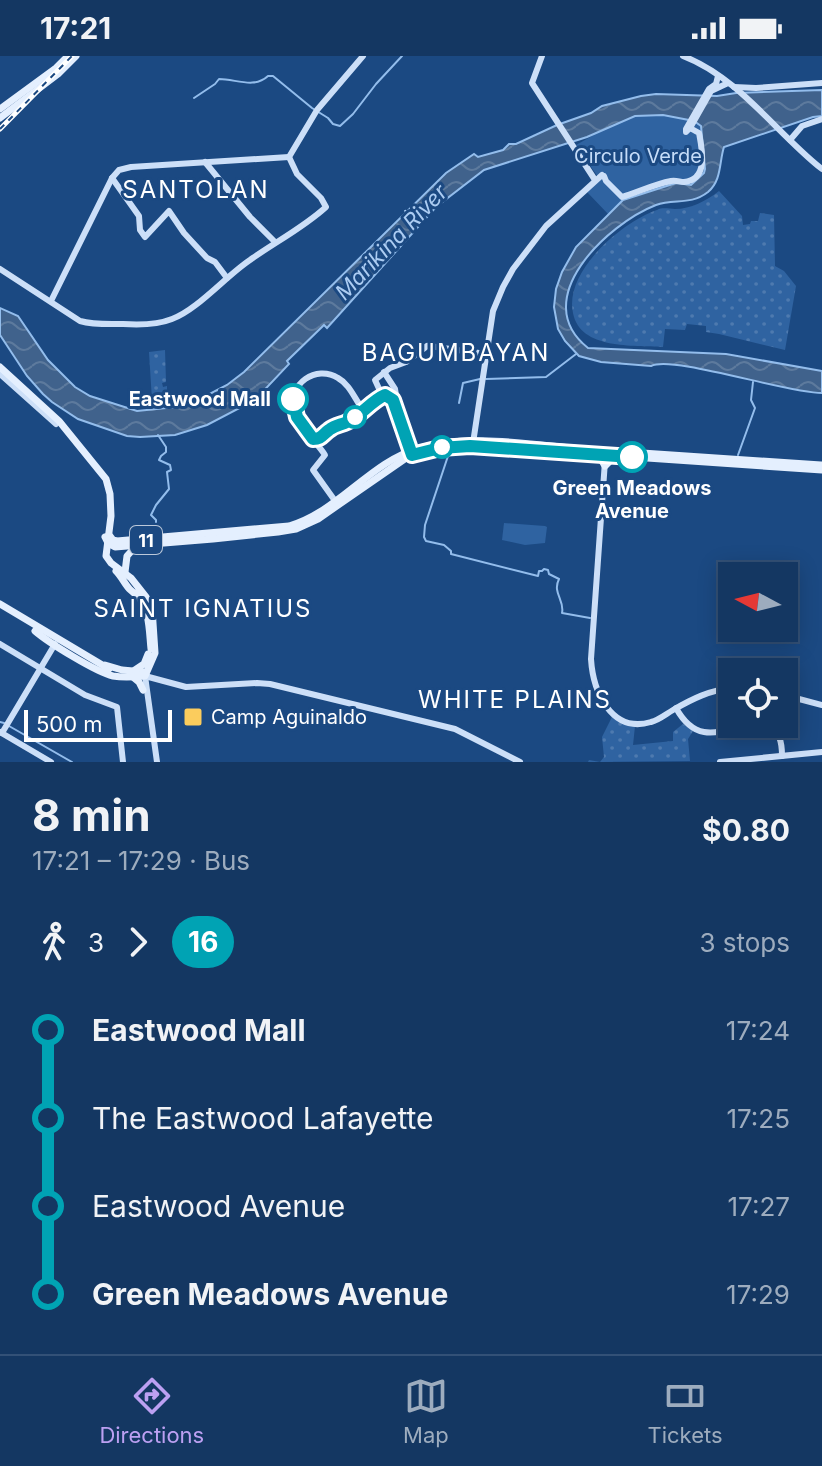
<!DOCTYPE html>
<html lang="en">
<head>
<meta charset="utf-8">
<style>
  :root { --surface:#143762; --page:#21426b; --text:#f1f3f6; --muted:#9dacbe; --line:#335177; --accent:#bca0f2 }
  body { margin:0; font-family:Inter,sans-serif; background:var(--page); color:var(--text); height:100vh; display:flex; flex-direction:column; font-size:30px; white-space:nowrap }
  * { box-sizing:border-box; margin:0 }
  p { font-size:26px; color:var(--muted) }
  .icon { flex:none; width:44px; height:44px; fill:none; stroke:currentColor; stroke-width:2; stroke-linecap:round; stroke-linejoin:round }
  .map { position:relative; height:706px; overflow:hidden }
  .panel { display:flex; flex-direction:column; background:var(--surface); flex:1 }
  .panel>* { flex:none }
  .badge { padding:0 16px; border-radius:26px; font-size:28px; line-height:52px }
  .needle { width:52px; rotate:277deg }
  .tools { position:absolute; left:718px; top:506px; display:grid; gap:16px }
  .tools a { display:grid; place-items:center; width:80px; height:80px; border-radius:0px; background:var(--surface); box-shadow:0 4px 20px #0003,0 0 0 2px var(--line); font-size:40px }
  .scale { position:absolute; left:24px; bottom:20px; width:148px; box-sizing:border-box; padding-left:8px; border:4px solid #fff; border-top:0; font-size:22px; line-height:28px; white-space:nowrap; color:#fff; -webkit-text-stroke:6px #1b4982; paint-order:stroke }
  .map>.badge { position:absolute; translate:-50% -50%; box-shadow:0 0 0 4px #fff }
  .legs { display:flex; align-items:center; gap:12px; height:88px; padding:0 32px; font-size:26px }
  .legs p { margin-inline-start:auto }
  .headline { display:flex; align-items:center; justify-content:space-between; height:136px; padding:0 32px }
  h1 { font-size:44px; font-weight:700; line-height:60px }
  ul { padding:0 32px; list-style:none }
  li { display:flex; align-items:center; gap:28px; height:88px; font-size:30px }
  li i { display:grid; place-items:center; width:12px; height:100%; margin:0 10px; background:currentColor }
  li i::after { content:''; width:20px; height:20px; margin:-10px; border:6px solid; border-radius:50%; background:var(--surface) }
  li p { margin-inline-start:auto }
  li:first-child i { background:linear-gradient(#0000 50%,currentColor 0) }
  li:last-child i { background:linear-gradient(currentColor 50%,#0000 0) }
  .status { display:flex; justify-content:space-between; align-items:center; height:56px; padding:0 40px; background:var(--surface); direction:ltr }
  .status svg { height:22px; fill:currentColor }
  .dock { display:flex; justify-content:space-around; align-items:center; height:112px; border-top:2px solid var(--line); background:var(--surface); font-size:22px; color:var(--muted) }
  .dock a { display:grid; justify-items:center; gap:4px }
  .dock .selected { color:var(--accent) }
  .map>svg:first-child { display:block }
  .grass { fill:url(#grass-dots) }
  .park { fill:#2f63a1 }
  .water { fill:url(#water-waves); stroke:#93bdec; stroke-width:2 }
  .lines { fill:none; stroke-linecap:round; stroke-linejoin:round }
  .stream { stroke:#93bdec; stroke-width:2 }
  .ferry { stroke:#acccf2; stroke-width:2; stroke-dasharray:10 8; stroke-linecap:butt }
  .secondary { stroke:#ccdff8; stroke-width:6 }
  .primary { stroke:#e4effe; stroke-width:7 }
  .rail-casing { stroke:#fff; stroke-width:5 }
  .rail { stroke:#1b4982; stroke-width:2; stroke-dasharray:6; stroke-linecap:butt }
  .line-1-casing { stroke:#fff; stroke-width:18 }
  .line-1 { stroke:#00a3b4; stroke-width:12 }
  .stop-1-dot { fill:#fff; stroke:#00a3b4; stroke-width:4 }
  .poi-dot { fill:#fbcc5d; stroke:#1b4982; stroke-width:3 }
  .labels { text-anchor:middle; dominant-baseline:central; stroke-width:6; stroke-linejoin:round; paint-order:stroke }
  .shield { fill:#1b4982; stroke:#bbc8da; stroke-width:2 }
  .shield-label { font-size:18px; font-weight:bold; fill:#fff }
  .park-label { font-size:20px; fill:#c5dcf8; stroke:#1b4982 }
  .stop-label { font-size:20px; font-weight:bold; fill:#fff; stroke:#1b4982; text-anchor:end }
  .poi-label { font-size:20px; fill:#fff; stroke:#1b4982; text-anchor:start }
  .water-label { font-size:22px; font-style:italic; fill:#acccf2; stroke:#1b4982 }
  .quarter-label { font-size:24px; letter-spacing:2px; fill:#fff; stroke:#1b4982 }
</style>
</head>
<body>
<div class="status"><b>17:21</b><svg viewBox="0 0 49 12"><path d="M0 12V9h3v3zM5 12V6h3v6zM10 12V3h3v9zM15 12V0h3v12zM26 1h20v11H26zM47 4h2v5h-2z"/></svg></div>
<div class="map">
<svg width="822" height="706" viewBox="0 0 822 706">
  <defs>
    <pattern id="grass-dots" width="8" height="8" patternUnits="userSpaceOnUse" patternTransform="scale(2)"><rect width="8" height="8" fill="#2f63a1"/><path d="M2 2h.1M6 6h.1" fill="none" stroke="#4e7aaf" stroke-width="1.8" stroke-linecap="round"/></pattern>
    <pattern id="water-waves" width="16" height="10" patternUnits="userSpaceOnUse" patternTransform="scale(2)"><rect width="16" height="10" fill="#40628c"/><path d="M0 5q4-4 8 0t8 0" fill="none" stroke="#5d7a9d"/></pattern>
  </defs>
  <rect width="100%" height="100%" fill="#1b4982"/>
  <g class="grass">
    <path d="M719,135L742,160L743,169L750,168L751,165H758L760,157L774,159L775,210L784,215L796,230L785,294L719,278L706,276V270L687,268L685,274L665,273L663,291C634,289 580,294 573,257C564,215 622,166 657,154C663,151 668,153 675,153C691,153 706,145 719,135Z"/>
    <polygon points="165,294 166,326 162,327 163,331 167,330 167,345 156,347 155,344 152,344 149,296"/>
    <polygon points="612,661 635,670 633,689 673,685 673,676 683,668 693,675 688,683 690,705 588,706 589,704 600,706 604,701 602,681"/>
  </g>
  <g class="park">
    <polygon points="663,59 694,65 701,70 705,113 704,117 691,129 676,127 651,137 623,144 609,159 587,136 600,124 576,89 608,71 635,60"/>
    <polygon points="504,467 545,470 547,471 545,487 525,489 502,484"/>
    <polygon points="724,506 769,513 767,520 732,520 732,543 720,543"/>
  </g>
  <path class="water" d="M822,34V60L813,61L724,91C719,106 722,124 708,136C690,150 674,142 656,149C607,168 527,244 588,292L726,298L822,315V337C786,337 673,299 651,310L601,306L579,300L565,285L558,273L554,251L556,233L562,216L576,191L623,144L676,127L691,129L704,117L705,113L701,70L694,65L663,59L635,60L587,81L484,114L436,151L327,272L324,269L287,305L289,308L255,344L207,369L175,379L140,381L127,380L78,363L52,346L43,338L27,320L0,279V252L18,260L48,304L75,331L90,340L137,355L176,351L198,344L227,329L244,316L446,117L474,98L478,101L503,94L509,88H516L557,69L591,57L602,50L641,40L656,38L717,40L736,37Z"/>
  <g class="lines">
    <g class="stream">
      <path d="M194,42L215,28L219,23C236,23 254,33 268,20H273L312,52L328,62L333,68L340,70L353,58L376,28L402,0"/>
      <polyline points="486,323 546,321 576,298"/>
      <polyline points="459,347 463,327 480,323"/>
      <path d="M450,394L425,469L424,481L426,485L444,489L451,495V498L538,520L539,515H542L544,513L548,514L549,518L559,523C552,537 565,544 562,557L590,562"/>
      <polyline points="738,399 755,352 751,344 753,326"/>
      <polyline points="156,466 156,464 151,459 156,449 169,433 167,416 171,414 170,409 159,404 161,400 166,396 166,391 158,379"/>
      <polyline points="0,666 4,667"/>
      <polyline points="9,670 72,706"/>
    </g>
    <polyline class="ferry" points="405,154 412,177"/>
    <g class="secondary">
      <polyline points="542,0 532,27 595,124"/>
      <path d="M683,0C740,22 776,77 822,113"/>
      <polyline points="718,20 716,28 709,33 686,73 686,76 690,72 711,35 728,27"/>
      <polyline points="734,31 756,32 822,27"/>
      <polyline points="790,84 802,70 822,63"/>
      <polyline points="289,101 317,54 363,0"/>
      <polyline points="205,106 250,161 275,186"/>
      <path d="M604,120L606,125L622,141C638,136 655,128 671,125C676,124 680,126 684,126C709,124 702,93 699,77L690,72"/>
      <polyline points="112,122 139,160 140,174 145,181 169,155 184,177 207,202 215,206 227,222"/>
      <path d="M0,213L80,265C94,269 109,268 123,268C138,269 157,269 172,263C197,254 226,220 250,204C275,186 303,172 326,151L321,142L297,118L289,101"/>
      <polyline points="51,245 112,122 119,114 131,111 289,101"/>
      <polyline points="429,290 486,298"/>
      <polyline points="384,316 395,333 397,345"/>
      <polyline points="0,318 56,368"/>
      <polyline points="381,337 375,324 390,312 406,306 427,290"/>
      <path d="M317,387C329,370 348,367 364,355C372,349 376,343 385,339L393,344L411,398"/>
      <polyline points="473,387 493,255 503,231 513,213 546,170 602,119"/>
      <path d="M605,405L591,603C593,635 611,678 651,666C659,664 666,658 673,654C692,643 710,634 732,632"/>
      <path d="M338,449L313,414L325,399C316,385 298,370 294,353C288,328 316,308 338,322C349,328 354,341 361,351L360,357"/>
      <polyline points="0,588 85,639 117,651 123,706"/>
      <polyline points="784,639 822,649"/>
      <path d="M676,652C696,688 718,676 750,668"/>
      <path d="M767,668C780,676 782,686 782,700"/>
      <polyline points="0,676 51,706"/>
      <polyline points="2,677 55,588"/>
      <polyline points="157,706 145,620 186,631 257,627 270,628 455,673 520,706"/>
      <polyline points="720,706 822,696"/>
    </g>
    <g class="primary">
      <polyline points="0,53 56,12 68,0"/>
      <polyline points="0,62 58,18 76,0"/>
      <path d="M0,311L59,365L106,423L110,438L111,460L106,500L111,507L131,522L146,541L152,552L155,597L145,620C135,621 124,622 113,620C96,616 49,587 35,575"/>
      <polyline points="596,399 601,403 605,410 614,401"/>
      <path d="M110,480L113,484L117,485L289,470C338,456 370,406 419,392C467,377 533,389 583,393C662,398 741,403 821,409"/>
      <polyline points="105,481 108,487 115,491 213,483 278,476 296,473 318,463 406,402 440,392 473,390 822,414"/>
      <path d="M116,515C124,523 127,535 138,539"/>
      <polyline points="125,516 127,500 137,489"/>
      <path d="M136,537C150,554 149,573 151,593"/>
      <polyline points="0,548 109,613"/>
      <polyline points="105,609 122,614 144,616"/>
      <polyline points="135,614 144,608 148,598"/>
      <polyline points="133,621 139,626 143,634"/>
    </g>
    <defs>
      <polyline id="rail" points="0,73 72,0"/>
    </defs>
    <use href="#rail" class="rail-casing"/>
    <use href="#rail" class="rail"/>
  </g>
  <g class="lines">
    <defs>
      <path id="line-1" d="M293,343L297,361L313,383C322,383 322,379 329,374C335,369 341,369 347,366C361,360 371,345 385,339L393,344L412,399L440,392L470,390L632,401"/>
    </defs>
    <use href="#line-1" class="line-1-casing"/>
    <use href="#line-1" class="line-1"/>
  </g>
  <g class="stop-1-dot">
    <circle cx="293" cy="343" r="14"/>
    <circle cx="355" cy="361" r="10"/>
    <circle cx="442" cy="391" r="10"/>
    <circle cx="632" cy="401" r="14"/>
  </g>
  <rect class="poi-dot" x="183" y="651" width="20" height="20" rx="4"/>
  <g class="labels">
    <rect class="shield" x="130" y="470" width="32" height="28" rx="6"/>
    <g class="shield-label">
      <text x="146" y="484">11</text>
    </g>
    <g class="park-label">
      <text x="638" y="100">Circulo Verde</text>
    </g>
    <g class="stop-label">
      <text x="271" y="343">Eastwood Mall</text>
      <text x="632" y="432" text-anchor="middle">Green Meadows<tspan x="632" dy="23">Avenue</tspan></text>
    </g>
    <g class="poi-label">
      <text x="211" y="661">Camp Aguinaldo</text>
    </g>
    <g class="water-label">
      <text transform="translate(391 186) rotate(-46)">Marikina River</text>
    </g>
    <g class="quarter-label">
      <text x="196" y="133">SANTOLAN</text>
      <text x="456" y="296">BAGUMBAYAN</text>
      <text x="203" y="552">SAINT IGNATIUS</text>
      <text x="515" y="643">WHITE PLAINS</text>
    </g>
  </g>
</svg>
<div class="tools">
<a><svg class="needle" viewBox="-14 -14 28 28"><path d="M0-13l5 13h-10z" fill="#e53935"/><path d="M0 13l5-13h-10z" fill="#9dacbe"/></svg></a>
<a><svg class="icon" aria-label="locate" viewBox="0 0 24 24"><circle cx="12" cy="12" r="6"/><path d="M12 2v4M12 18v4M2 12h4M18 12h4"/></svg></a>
</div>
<div class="scale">500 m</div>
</div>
<section class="panel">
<div class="headline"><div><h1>8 min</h1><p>17:21 – 17:29 · Bus</p></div><b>$0.80</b></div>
<div class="legs"><svg class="icon" aria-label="walk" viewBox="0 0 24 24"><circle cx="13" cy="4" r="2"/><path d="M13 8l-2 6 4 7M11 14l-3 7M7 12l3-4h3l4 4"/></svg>3<svg class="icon" aria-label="forward" viewBox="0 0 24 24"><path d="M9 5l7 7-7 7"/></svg><b class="badge" style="background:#00a3b4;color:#fff">16</b><p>3 stops</p></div>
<ul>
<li><i style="color:#00a3b4"></i><b>Eastwood Mall</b><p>17:24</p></li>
<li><i style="color:#00a3b4"></i><span>The Eastwood Lafayette</span><p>17:25</p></li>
<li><i style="color:#00a3b4"></i><span>Eastwood Avenue</span><p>17:27</p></li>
<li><i style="color:#00a3b4"></i><b>Green Meadows Avenue</b><p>17:29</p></li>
</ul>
</section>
<nav class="dock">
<a class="selected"><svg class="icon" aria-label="directions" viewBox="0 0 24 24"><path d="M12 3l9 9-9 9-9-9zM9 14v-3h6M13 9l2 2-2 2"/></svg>Directions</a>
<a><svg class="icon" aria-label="map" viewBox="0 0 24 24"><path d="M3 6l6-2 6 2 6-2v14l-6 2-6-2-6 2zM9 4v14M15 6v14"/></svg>Map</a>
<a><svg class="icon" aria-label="tickets" viewBox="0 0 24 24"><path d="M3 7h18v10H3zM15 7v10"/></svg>Tickets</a>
</nav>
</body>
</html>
